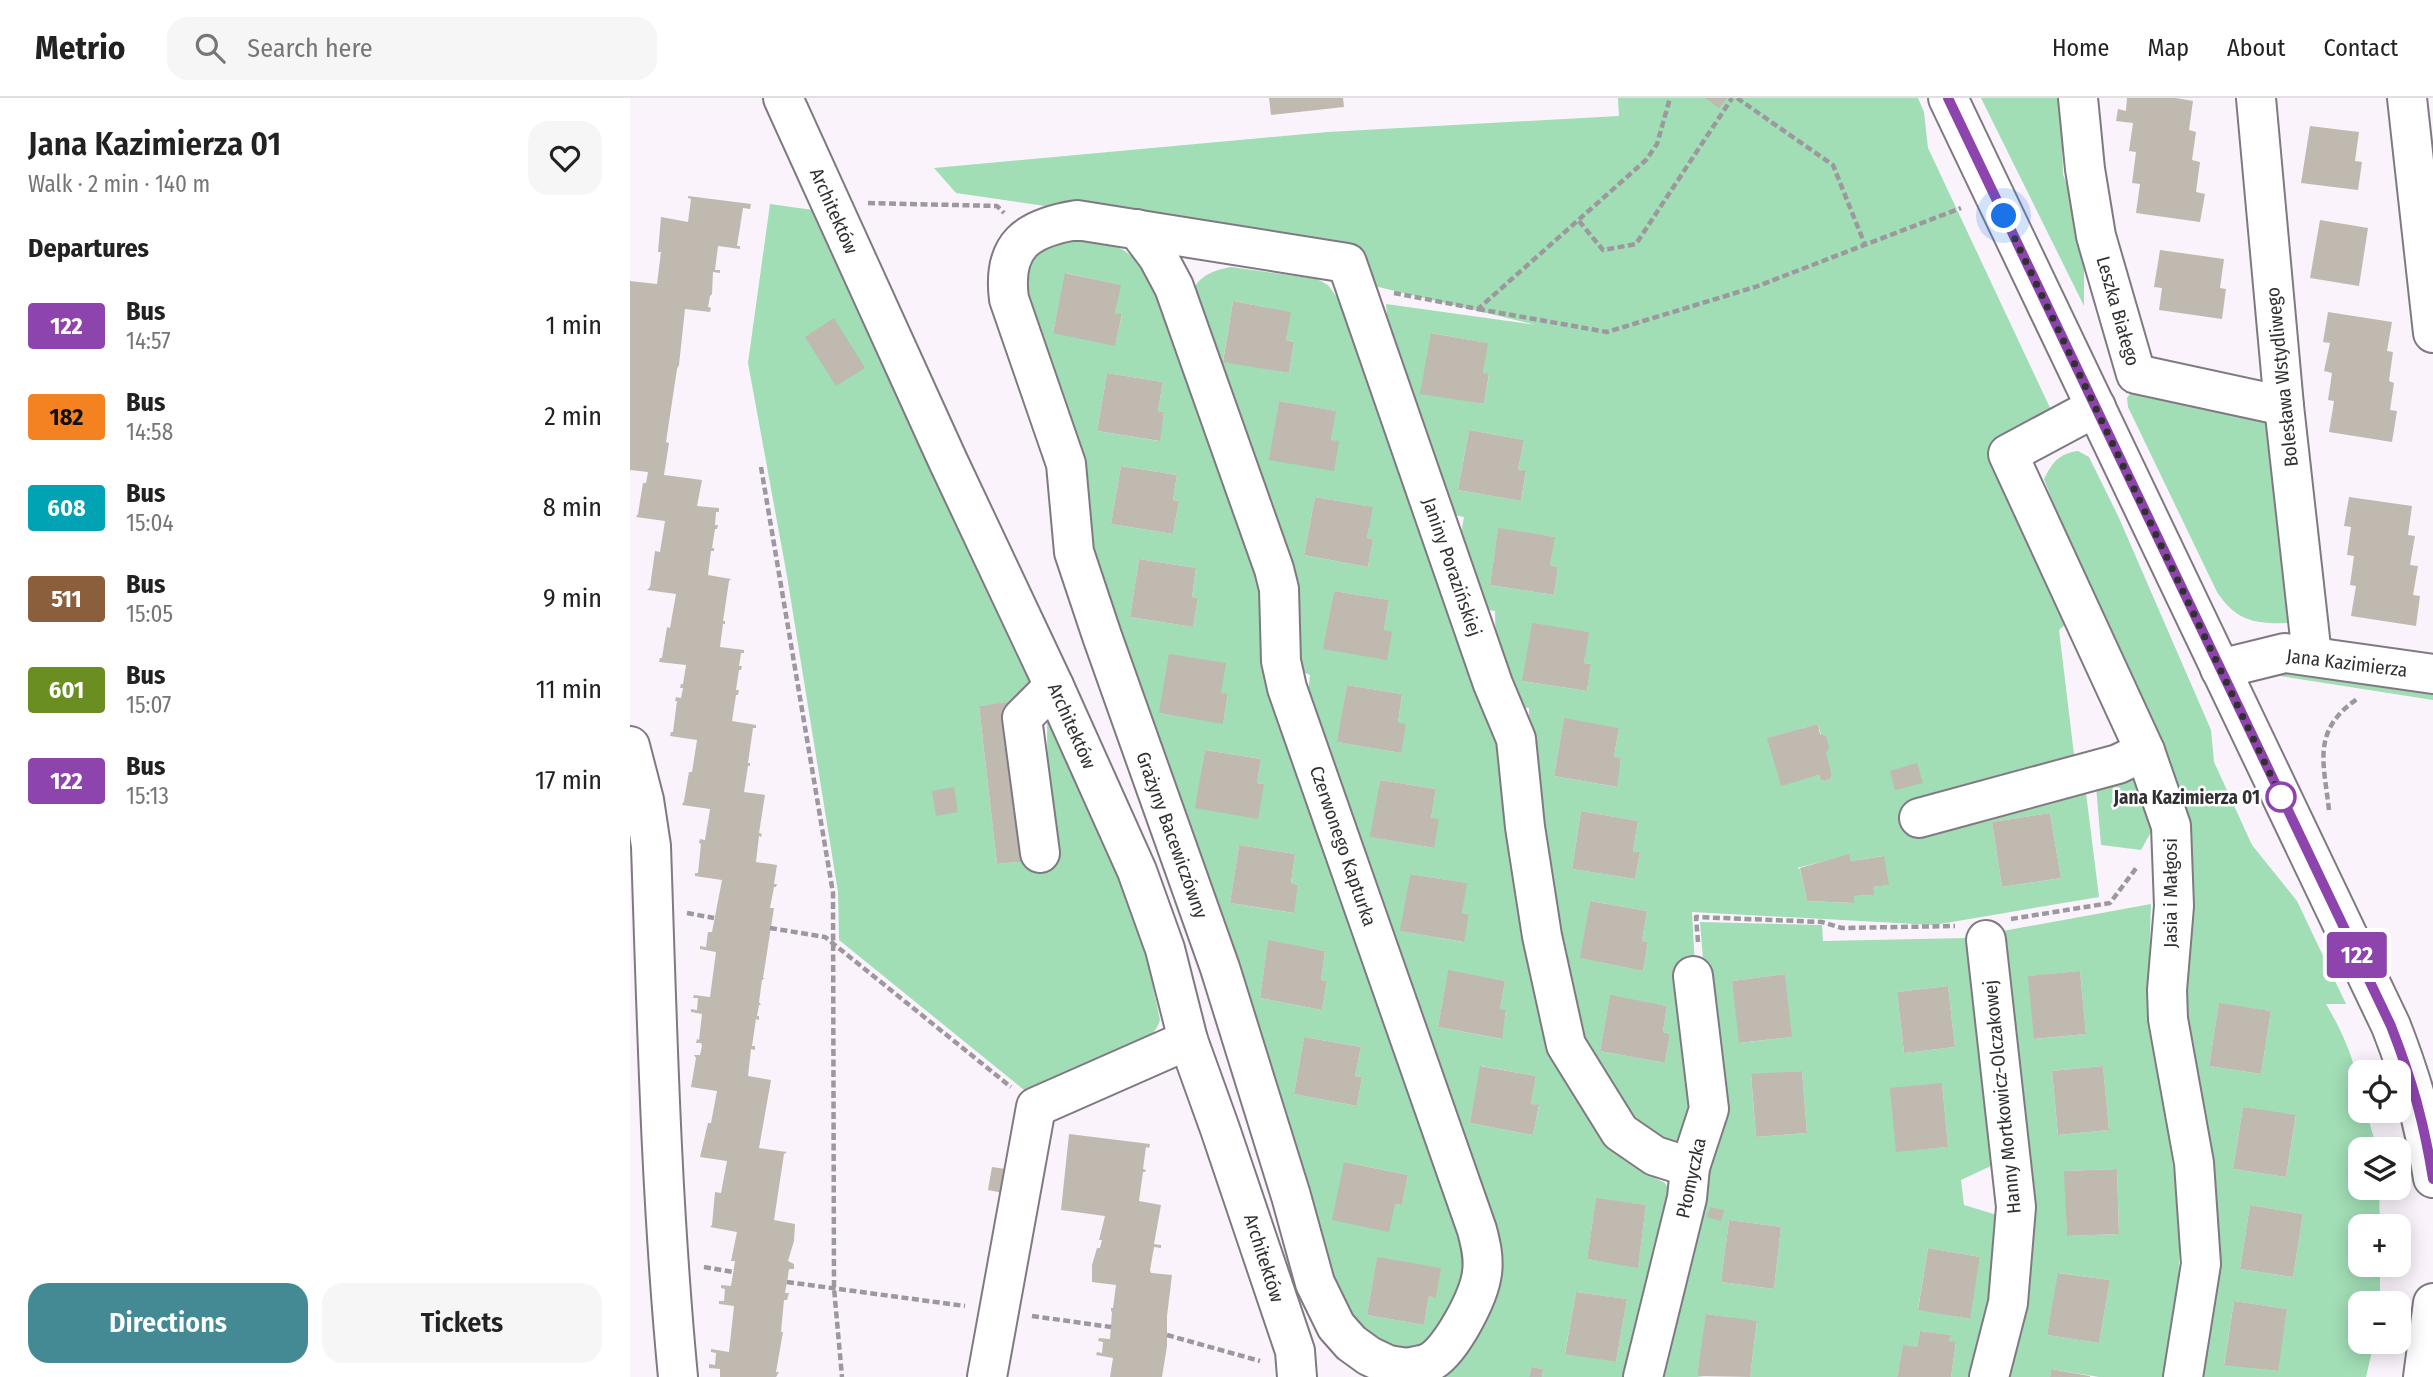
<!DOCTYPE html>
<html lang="en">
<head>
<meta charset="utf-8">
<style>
  :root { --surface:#fff; --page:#f6f6f6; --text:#222; --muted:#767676; --line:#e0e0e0; --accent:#448a95 }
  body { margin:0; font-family:"Fira Sans Condensed",sans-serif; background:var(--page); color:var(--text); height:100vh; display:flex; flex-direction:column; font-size:26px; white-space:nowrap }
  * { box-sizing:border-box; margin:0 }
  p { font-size:23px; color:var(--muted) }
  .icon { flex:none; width:38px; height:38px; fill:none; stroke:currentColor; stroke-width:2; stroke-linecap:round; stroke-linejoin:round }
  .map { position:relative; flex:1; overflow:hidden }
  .panel { display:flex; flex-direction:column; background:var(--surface); width:630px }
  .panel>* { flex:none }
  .badge { padding:0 14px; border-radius:5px; font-size:24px; line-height:46px }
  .controls { position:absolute; left:1718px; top:962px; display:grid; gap:14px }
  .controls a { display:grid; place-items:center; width:63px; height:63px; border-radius:14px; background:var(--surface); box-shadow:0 4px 18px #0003; font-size:35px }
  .you { position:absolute; width:35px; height:35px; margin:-18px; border:5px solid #fff; border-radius:50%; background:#1a73e8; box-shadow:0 0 0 10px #1a73e833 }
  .map>.badge { position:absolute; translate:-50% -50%; box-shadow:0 0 0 4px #fff }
  h2 { padding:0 28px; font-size:26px; line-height:63px }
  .round { display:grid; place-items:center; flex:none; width:74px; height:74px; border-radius:21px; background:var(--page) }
  .headline { display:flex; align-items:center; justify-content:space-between; height:119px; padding:0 28px }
  h1 { font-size:33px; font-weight:600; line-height:52px }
  .cta { display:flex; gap:14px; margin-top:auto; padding:14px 28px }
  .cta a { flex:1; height:80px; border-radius:21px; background:var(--accent); color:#fff; font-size:28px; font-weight:600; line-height:80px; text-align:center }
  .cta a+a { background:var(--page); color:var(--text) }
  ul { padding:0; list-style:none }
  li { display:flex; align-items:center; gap:21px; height:91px; padding:0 28px }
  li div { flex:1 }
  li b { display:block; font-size:26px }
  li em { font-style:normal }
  li .badge { min-width:77px; font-weight:700; text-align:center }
  header { display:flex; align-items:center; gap:42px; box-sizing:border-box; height:98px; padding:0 35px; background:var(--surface); border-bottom:2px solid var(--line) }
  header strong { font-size:33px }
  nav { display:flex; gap:38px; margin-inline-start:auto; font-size:24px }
  .search { width:490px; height:63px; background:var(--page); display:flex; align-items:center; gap:18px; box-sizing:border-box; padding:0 24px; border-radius:21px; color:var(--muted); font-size:26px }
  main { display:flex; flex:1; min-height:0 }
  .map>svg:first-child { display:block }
  .green { fill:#a1ddb5; fill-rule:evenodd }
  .building { fill:#bfb9af }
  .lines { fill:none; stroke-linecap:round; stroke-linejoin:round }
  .minor-casing { stroke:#807982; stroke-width:42 }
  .path { stroke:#9d989e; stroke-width:4.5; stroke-dasharray:7 3.5; stroke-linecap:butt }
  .minor { stroke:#fff; stroke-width:38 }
  .line-casing { stroke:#fff; stroke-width:16 }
  .line { stroke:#8e44ad; stroke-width:10 }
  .walk { stroke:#323033; stroke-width:7; stroke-dasharray:0 12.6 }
  .stop-dot { fill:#fff; stroke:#8e44ad; stroke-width:3.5 }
  .labels { text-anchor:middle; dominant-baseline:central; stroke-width:5; stroke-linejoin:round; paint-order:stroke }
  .street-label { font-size:19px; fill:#323033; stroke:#fff }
  .stop-label { font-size:19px; font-weight:bold; fill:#323033; stroke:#fff; text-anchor:end }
</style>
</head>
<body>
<header>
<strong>Metrio</strong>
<div class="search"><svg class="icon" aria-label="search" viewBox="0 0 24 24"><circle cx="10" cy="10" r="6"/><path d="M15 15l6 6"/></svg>Search here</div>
<nav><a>Home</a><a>Map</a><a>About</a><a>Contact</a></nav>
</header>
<main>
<section class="panel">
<div class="headline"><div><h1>Jana Kazimierza 01</h1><p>Walk · 2 min · 140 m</p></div><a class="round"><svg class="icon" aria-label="heart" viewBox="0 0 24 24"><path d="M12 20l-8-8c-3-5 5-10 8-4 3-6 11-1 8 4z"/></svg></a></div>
<h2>Departures</h2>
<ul>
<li><span class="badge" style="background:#8e44ad;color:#fff">122</span><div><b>Bus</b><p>14:57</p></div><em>1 min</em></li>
<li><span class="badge" style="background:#f58220;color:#111">182</span><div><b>Bus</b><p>14:58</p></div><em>2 min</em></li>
<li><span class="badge" style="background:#00a3b4;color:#fff">608</span><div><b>Bus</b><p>15:04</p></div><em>8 min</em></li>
<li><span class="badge" style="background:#8b5e3c;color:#fff">511</span><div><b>Bus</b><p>15:05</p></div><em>9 min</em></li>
<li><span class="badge" style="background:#6b8e23;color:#fff">601</span><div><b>Bus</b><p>15:07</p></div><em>11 min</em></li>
<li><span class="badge" style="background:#8e44ad;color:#fff">122</span><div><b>Bus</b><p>15:13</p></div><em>17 min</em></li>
</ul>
<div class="cta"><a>Directions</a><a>Tickets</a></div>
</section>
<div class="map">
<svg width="1803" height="1279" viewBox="0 0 1803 1279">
  <rect width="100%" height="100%" fill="#faf3fc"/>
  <g class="green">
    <path d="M988,0H1288L1294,14L1298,50L1422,314L1366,348L1443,520L1429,532L1445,665L1455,687L1469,799L1304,827L1062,814L1065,868L1056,947L1060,1021L1049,1047L1018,1038L972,981L941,902L898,644L899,610L887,609L866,552L865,513L850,511L829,447L834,419L819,416L760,252L756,206L906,227L736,186L724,153L326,95L304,70L698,34L989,18ZM802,235L857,245L853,275L859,277L854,306L791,295ZM839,332L894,342L888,372L896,374L891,403L828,392ZM868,431L924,439L920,467L928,469L924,497L860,487ZM902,526L958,534L954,565L961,566L957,593L893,583ZM934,621L989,630L984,659L991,661L986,689L924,678ZM1188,626L1202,677L1200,681L1195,683L1191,682L1189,677L1151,687L1138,640ZM951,713L1008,723L1003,753L1010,754L1005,781L942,771ZM1420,715L1431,780L1372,789L1362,724ZM1252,753L1258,787L1243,789V797L1224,798L1223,805L1177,803L1170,771L1167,770L1219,757L1221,763L1253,758ZM960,803L1017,813L1012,843L1018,844L1013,873L951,860ZM980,898L1037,908L1033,934L1040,936L1035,965L970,953Z"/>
    <polygon points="1351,0 1431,0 1433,76 1454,138 1454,208"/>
    <path d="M140,106L183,112L405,592L380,620L378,605L349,608L367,766L418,761L417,615L490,781L516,855L530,922C526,934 521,938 509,942L512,950L399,996L209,842L208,794L157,478L118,265Z"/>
    <path d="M432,140C479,144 489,141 521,178L632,490L828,1123L833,1172L827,1196L801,1246L768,1254L719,1227L498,583L389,185L396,162ZM436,175L490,187L485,215L492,217L485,247L423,234ZM477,275L533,284L528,313L534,314L529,343L467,333ZM491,368L547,377L543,402L549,403L543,436L481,426ZM509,461L566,470L562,499L568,500L563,529L500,519ZM591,595L598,597L593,625L529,615ZM575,652L631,661L627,685L634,686L566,710ZM609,747L665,756L661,785L668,787L663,815L600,805ZM638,843L695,853L691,882L697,883L692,912L630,900ZM674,939L731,949L725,978L732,979L727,1008L664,996ZM714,1064L778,1077L772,1107L765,1106ZM747,1160L810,1170L806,1199L799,1198L794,1227L737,1217Z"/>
    <path d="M601,169L687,181L698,187L712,206L877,668L984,1049L1010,1072L1035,1085L1040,1094L994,1279H912L913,1271L901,1269L899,1279H814L856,1210L677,605L680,577L667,571L562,194C569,177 585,172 601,169ZM603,203L660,214L656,242L664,244L659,275L593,263ZM649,303L705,313L701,342L709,344L640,362ZM685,399L742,409L737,440L743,441L738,469L674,457ZM704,493L759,502L754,532L694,551ZM717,587L772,596L768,625L771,655L708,644ZM750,682L806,691L801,720L804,750L741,739ZM780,776L836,785L832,815L839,816L833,844L771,833ZM818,873L875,883L870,911L876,913L871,941L808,929ZM851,968L906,978L901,1006L909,1008L903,1037L840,1025ZM966,1101L1016,1107L1008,1169L957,1161ZM946,1194L997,1201L986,1264L935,1255Z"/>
    <path d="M1502,293L1642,324L1660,525C1625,526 1607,524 1587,494L1498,309L1497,300Z"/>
    <path d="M1448,353L1459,359L1489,420L1581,632L1584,664L1622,747L1667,803L1716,906H1696C1715,938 1731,975 1731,1013H1736L1746,1047L1747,1052H1731V1090H1749L1750,1129H1731V1167H1750V1206H1731V1244H1744L1736,1279H1569L1552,938L1563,818L1558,721L1445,462L1414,381C1423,364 1428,356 1448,353ZM1589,906L1641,913L1631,976L1579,968ZM1613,1009L1666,1018L1656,1079L1603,1071ZM1620,1107L1673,1116L1663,1179L1610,1171ZM1604,1203L1657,1211L1647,1273L1594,1266Z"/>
    <polygon points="1658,573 1803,593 1803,602 1650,578"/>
    <polygon points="1506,674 1526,725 1511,752 1471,747 1466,688"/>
    <path d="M1521,806L1518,897L1550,1116L1548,1214L1535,1279H1469L1421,1271L1420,1279H1378L1397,1190L1405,1113L1367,834ZM1450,873L1456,936L1405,941L1399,878ZM1473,968L1479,1032L1428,1037L1422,973ZM1487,1071L1489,1136L1437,1138L1435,1073ZM1429,1175L1480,1182L1469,1245L1417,1237Z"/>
    <path d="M1070,824L1192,827L1193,843L1336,840L1363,1067L1331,1082L1334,1107L1367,1117L1368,1167L1344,1279H1321L1326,1245L1319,1243L1320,1237L1290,1233L1287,1249L1273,1248L1267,1279H1120L1127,1224L1077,1216L1067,1278L1075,1279H1024L1086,1019ZM1155,876L1161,939L1110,945L1102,883ZM1318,888L1325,949L1274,955L1267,894ZM1172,973L1177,1035L1126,1039L1121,977ZM1312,985L1318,1049L1267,1053ZM1099,1122L1151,1129L1144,1191L1091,1184ZM1298,1150L1350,1159L1339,1221L1288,1211Z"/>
  </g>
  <g class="building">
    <polygon points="639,0 713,0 714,9 641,17"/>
    <polygon points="1075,0 1097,0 1089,10"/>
    <polygon points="1497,0 1546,0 1563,3 1559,32 1566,34 1562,62 1570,64 1566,94 1575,96 1570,124 1506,115 1510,86 1502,85 1506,54 1499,53 1503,25 1486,23 1488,11 1496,13"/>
    <polygon points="1680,28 1729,34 1725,63 1732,64 1728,92 1671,85"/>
    <polygon points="58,98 121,106 120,111 113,110 107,148 110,148 110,151 88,148 85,172 90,172 90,175 83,174 82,196 80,198 78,209 81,210 80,214 55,211 49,267 47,271 36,344 39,345 34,377 72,382 67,408 89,410 89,414 86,414 85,427 88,427 87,431 85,431 82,450 84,450 84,453 81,453 78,477 101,481 99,483 93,523 95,523 95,526 93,526 90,549 114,552 114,555 111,555 109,568 112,568 111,572 109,572 106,592 109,592 108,597 106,597 102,623 126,627 126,630 123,630 118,665 120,665 120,668 118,668 114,694 135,697 129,735 132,736 131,739 129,738 126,764 147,767 144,786 147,786 146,789 144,789 140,810 144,810 133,880 135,880 132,882 129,904 131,907 129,907 127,918 129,918 129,922 126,921 122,948 125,948 125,952 121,951 118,978 141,982 129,1050 157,1054 154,1056 144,1122 165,1126 164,1143 158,1163 164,1166 164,1171 159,1171 157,1184 155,1195 159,1195 157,1202 154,1202 151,1234 153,1234 146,1274 149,1274 146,1279 90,1279 90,1271 79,1270 79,1266 85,1267 86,1255 81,1254 81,1251 99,1254 104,1208 89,1206 89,1203 94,1203 95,1191 91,1190 91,1187 101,1188 105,1163 101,1163 107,1134 80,1129 82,1127 85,1094 91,1095 97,1063 70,1059 78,1025 81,1025 87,993 61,989 66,960 64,957 70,957 72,948 71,945 66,945 67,941 69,942 72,916 61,914 61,911 67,912 68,900 63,900 64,897 80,899 86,854 70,851 70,848 76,849 78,834 82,834 92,782 65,778 65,775 68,775 71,746 69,745 70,741 75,742 80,711 52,707 54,703 59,674 62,674 67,642 40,638 41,634 43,634 47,603 45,603 46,599 51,600 53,590 50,590 51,586 53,586 56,567 29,564 30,560 32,560 37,529 40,530 46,496 17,492 20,489 25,453 30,454 35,423 6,419 8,416 13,385 16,385 18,374 0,372 0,183 27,186 31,154 28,154 31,119 58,124 61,101 58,100"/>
    <polygon points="1690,122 1738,130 1729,188 1680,180"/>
    <polygon points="1530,152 1594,161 1590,190 1596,191 1592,221 1529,212 1532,190 1524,189"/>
    <polygon points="435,175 491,187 485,215 492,216 485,248 423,235"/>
    <polygon points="603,203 661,214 656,242 664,244 659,275 593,264"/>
    <polygon points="1698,214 1762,224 1757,253 1763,254 1759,283 1764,285 1760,312 1767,313 1762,344 1699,334 1704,303 1698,302 1702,275 1694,273 1700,245 1693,244"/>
    <polygon points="204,220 235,270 206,288 175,239"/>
    <polygon points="801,235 858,245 853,275 859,276 854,306 790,296"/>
    <polygon points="477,275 533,284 528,313 534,314 530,343 467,333"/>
    <polygon points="649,303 706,313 701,342 709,343 704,373 639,362"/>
    <polygon points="839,332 894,342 888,372 896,373 891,403 828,392"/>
    <polygon points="491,368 547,377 543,402 549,403 543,436 481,426"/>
    <polygon points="685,399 743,409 737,440 743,441 738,469 674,457"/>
    <polygon points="1719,399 1782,408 1778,437 1785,438 1780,467 1788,468 1783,497 1790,498 1786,528 1721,518 1726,488 1720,487 1724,458 1717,457 1721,429 1714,428"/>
    <polygon points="868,430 925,439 920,467 928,469 924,497 860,487"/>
    <polygon points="509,461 566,470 562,499 568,500 563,529 500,519"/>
    <polygon points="704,493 759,502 754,532 762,534 757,562 693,551"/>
    <polygon points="902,525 959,534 954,565 961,566 957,593 892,583"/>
    <polygon points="539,556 596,565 591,595 598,596 593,626 529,615"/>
    <polygon points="717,587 772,596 768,625 776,626 771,655 707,644"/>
    <polygon points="379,604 398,763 367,766 349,608"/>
    <polygon points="934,620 989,630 984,659 991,660 987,689 924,678"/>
    <polygon points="1188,626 1190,636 1196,638 1199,651 1196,654 1202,677 1200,681 1195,683 1191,682 1189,677 1151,688 1137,640"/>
    <polygon points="575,652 631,661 627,685 634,686 628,721 565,710"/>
    <polygon points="1287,665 1293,685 1265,692 1260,673"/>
    <polygon points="750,682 806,691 801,720 809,721 804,750 740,739"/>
    <polygon points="324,689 328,714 306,718 302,693"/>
    <polygon points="951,713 1008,723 1003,753 1010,754 1005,781 942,771"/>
    <polygon points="1420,715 1431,780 1372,789 1362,724"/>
    <polygon points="609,747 665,756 661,785 668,787 664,815 600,805"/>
    <polygon points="1219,756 1221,763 1254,758 1259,787 1243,789 1244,797 1224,798 1224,805 1177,803 1170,770"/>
    <polygon points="780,776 837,785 832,815 839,816 834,844 770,833"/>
    <polygon points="960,803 1017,813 1012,843 1018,844 1013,873 950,860"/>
    <polygon points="638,842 695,853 691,882 697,883 692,912 630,900"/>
    <polygon points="818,872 875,883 870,911 876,912 872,941 808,929"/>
    <polygon points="1450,873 1456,936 1404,941 1398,878"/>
    <polygon points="1155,876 1162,939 1109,945 1102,883"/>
    <polygon points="1318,888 1325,949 1274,955 1267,894"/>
    <polygon points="980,897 1037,908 1033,934 1040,936 1035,965 970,953"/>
    <polygon points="1589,905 1641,913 1631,976 1579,968"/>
    <polygon points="674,939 731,949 725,978 732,979 727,1008 664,996"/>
    <polygon points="850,968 906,978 901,1006 909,1007 903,1037 840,1025"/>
    <polygon points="1473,968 1479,1032 1428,1037 1422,973"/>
    <polygon points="1172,973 1177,1035 1126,1039 1121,976"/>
    <polygon points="1312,985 1318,1049 1266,1054 1260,990"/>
    <polygon points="1613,1009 1666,1017 1656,1079 1603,1071"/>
    <polygon points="439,1036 520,1046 519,1050 516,1049 513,1071 516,1072 515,1074 513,1074 509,1103 531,1107 524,1146 531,1147 531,1150 524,1149 520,1172 521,1175 542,1177 537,1218 537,1248 532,1279 480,1279 483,1260 466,1257 467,1254 472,1255 473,1244 468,1243 469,1240 480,1241 482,1214 481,1213 481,1210 483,1210 486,1187 462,1184 462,1167 467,1150 470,1150 472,1142 469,1142 475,1118 431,1112"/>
    <polygon points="714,1064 778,1077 772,1107 765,1106 759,1134 702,1122"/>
    <polygon points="362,1069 382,1072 378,1096 358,1092"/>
    <polygon points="1487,1071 1489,1136 1437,1138 1434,1073"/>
    <polygon points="966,1100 1016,1107 1008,1170 957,1161"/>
    <polygon points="1620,1107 1673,1116 1663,1179 1610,1171"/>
    <polygon points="1080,1109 1094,1112 1091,1123 1077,1119"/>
    <polygon points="1099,1122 1151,1129 1144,1191 1091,1184"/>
    <polygon points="1298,1150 1350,1159 1340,1221 1288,1212"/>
    <polygon points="747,1159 811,1170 806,1200 799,1198 794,1227 737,1217"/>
    <polygon points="1428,1175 1480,1182 1469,1245 1417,1237"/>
    <polygon points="946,1194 997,1201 986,1264 935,1256"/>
    <polygon points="1604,1203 1657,1211 1648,1273 1594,1267"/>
    <polygon points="1076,1216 1127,1223 1120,1279 1067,1278"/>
    <polygon points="1290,1233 1321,1237 1319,1243 1326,1244 1321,1279 1267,1279 1273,1247 1287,1249"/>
    <polygon points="901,1269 913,1271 912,1279 899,1279"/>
    <polygon points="1421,1271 1460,1278 1460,1279 1420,1279"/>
  </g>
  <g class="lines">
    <defs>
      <g id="minor">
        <polyline points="153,0 318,363 424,588 507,773 535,851 558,942 590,1031 665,1253 667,1279"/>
        <path d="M1318,0L1761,928C1782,982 1794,1024 1803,1080"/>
        <polyline points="1448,0 1455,71 1466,138 1506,276 1654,308"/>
        <polyline points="1626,0 1654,308 1682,558"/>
        <polyline points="1777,0 1803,235"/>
        <path d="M507,131L528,159L544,189L644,471L649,491L651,563L657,590L847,1132C851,1147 854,1160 852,1175C849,1199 821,1253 800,1264C794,1267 785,1268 778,1270V1279"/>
        <polyline points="1466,309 1378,356 1515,653 1541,728 1544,808 1537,892 1538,921 1564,1065 1571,1166 1553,1279"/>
        <polyline points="1590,571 1655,555 1803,576"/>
        <path d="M0,648L14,702L21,748C27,925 31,1102 48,1279"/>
        <polyline points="1289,720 1488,666 1515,653"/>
        <polyline points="410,755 392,620 424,588"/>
        <polyline points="1356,842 1386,1109 1378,1205 1359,1279"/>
        <path d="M778,1270L758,1267L739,1258L721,1245L706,1228L685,1185L661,1098L590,870L472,538L444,454L436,366L379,201C372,147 397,130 447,122L717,165L863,586L886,641L895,729L912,838L936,947L990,1034L1025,1058L1060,1069"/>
        <polyline points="357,1279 406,1009 558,942"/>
        <polyline points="1013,1279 1057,1100 1060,1069 1079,1011 1063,878"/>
        <polyline points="1793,1279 1803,1205"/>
      </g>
    </defs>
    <use href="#minor" class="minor-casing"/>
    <g class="path">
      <polyline points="1107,0 1203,67 1235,147"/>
      <polyline points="238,105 367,108 374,115"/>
      <polyline points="949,123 973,152 1006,146 1102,0"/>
      <polyline points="764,195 848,211 1016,62 1027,46 1040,0"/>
      <polyline points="848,211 977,234 1125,189 1331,110"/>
      <polyline points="131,369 203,795 204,1190 212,1279"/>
      <path d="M1699,712C1694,665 1681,633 1727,601"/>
      <polyline points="57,815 84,820"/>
      <polyline points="1381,821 1480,805 1507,769"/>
      <polyline points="140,830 195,839 381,989"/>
      <polyline points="1068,844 1066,819 1192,824 1212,830 1325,828"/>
      <polyline points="74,1169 103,1174"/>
      <polyline points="157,1184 335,1208"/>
      <polyline points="402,1218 481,1229"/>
      <polyline points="537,1237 630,1263"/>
    </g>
    <use href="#minor" class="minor"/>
  </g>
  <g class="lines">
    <defs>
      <path id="line" d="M1318,0L1761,928C1782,982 1794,1024 1803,1081"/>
    </defs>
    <use href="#line" class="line-casing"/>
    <use href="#line" class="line"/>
    <polyline class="walk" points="1374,118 1654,705 1651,699"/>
  </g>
  <circle class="stop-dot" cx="1651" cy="699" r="14"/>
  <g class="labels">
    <g class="street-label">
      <text transform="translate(204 113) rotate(66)">Architektów</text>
      <text transform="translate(1488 213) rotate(74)">Leszka Białego</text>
      <text transform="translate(1652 279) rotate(-96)">Bolesława Wstydliwego</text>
      <text transform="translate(822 469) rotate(71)">Janiny Porazińskiej</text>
      <text transform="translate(1717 565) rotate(7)">Jana Kazimierza</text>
      <text transform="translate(442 628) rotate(66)">Architektów</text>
      <text transform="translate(542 737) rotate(70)">Grażyny Bacewiczówny</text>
      <text transform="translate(713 748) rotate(71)">Czerwonego Kapturka</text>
      <text transform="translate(1540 795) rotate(-90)">Jasia i Małgosi</text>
      <text transform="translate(1372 999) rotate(-96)">Hanny Mortkowicz-Olczakowej</text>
      <text transform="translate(1061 1080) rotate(-78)">Płomyczka</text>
      <text transform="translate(634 1160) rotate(72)">Architektów</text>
    </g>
    <g class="stop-label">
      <text x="1630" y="699">Jana Kazimierza 01</text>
    </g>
  </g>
</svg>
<div class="controls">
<a><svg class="icon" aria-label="locate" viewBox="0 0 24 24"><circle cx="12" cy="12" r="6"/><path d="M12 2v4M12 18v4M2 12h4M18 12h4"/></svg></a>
<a><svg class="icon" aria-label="layers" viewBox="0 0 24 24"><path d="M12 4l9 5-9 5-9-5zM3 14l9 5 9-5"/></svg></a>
<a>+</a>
<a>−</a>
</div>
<div class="you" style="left:1374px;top:118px"></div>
<b class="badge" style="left:1727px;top:857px;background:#8e44ad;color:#fff">122</b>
</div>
</main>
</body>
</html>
